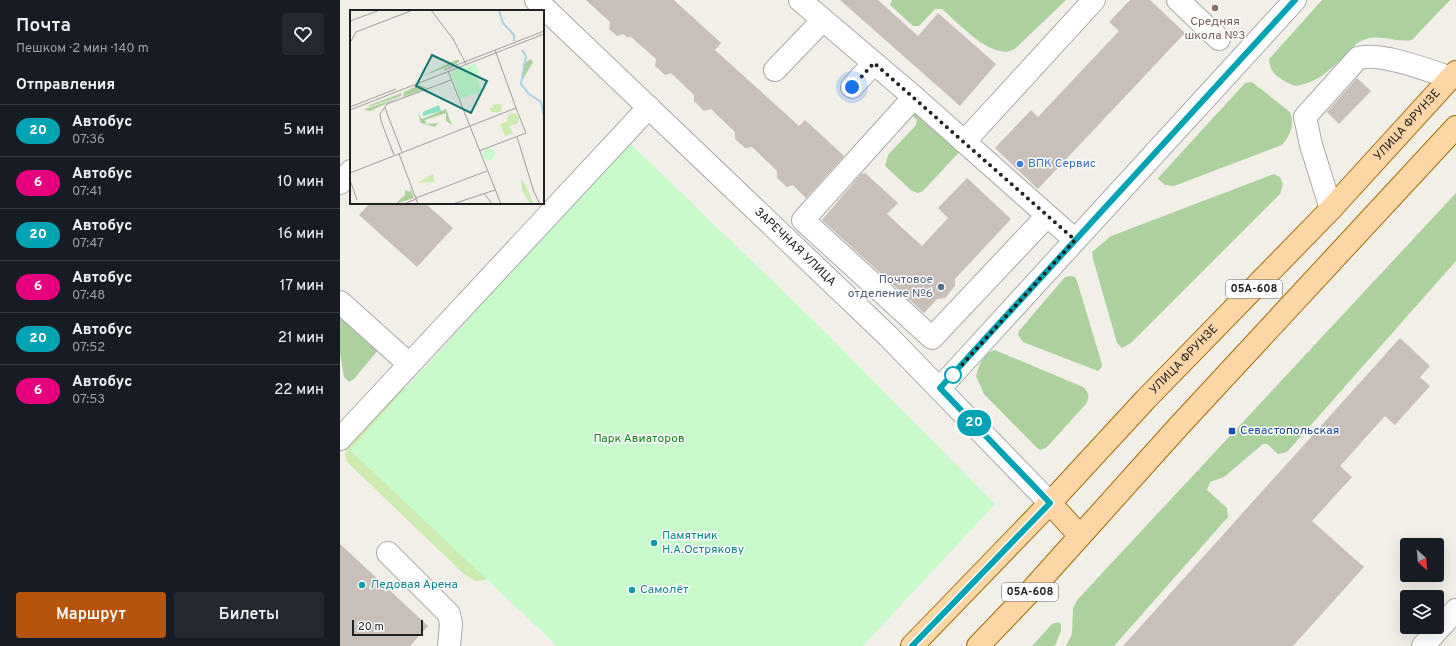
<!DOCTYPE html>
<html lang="ru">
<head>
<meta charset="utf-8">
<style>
  :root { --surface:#171b24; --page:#242831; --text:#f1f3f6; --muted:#9ea1a6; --line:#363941; --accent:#b45309 }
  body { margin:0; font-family:Overpass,sans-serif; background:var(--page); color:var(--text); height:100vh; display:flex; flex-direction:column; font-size:15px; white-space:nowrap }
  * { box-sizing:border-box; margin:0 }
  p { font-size:13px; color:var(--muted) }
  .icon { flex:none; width:22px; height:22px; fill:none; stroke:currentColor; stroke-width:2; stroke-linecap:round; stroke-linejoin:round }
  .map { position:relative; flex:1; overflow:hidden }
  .sheet { display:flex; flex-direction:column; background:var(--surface); width:340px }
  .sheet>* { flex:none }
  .badge { padding:0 8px; border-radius:13px; font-size:14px; line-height:26px }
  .needle { width:26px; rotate:154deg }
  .controls { position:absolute; left:1060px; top:538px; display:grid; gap:8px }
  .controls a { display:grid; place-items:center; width:44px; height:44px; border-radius:4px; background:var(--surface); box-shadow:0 4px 16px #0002; font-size:20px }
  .scale { position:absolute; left:12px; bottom:10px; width:71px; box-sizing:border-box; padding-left:4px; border:2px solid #222; border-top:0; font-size:11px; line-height:14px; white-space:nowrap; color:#222; -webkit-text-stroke:3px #fff; paint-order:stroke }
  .you { position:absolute; width:20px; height:20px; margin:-10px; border:3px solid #fff; border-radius:50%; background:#1a73e8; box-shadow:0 0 0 6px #1a73e833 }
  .map>.badge { position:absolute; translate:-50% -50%; box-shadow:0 0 0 2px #fff }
  h2 { padding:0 16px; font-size:15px; line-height:36px }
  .round { display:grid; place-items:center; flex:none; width:42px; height:42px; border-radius:4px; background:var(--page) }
  .headline { display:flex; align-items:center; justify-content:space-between; height:68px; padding:0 16px }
  h1 { font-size:19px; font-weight:600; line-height:30px }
  .action { display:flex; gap:8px; margin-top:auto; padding:8px 16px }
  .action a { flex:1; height:46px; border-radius:4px; background:var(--accent); color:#fff; font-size:16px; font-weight:600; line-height:46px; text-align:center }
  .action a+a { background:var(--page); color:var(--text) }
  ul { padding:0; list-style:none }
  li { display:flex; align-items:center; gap:12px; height:52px; padding:0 16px; border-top:1px solid var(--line) }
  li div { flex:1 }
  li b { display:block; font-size:15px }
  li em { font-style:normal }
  li .badge { min-width:44px; font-weight:700; text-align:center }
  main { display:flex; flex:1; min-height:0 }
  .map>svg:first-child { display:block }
  .grass { fill:#cdebb0 }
  .forest { fill:#add19e }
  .park { fill:#c8facc }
  .building { fill:#c7bfb8 }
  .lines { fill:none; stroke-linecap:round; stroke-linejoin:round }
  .minor-casing { stroke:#a9a9a9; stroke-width:24 }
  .major-casing { stroke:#a06b00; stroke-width:24 }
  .minor { stroke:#fff; stroke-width:22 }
  .major { stroke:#fcd6a4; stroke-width:22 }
  .line-casing { stroke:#fff; stroke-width:9 }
  .line { stroke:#00a3b4; stroke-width:6 }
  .walk { stroke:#222; stroke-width:4; stroke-dasharray:0 7.2 }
  .education-dot { fill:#8d6e63; stroke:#fff; stroke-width:1.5 }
  .shop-dot { fill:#3f7fe0; stroke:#fff; stroke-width:1.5 }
  .service-dot { fill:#5c6f8a; stroke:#fff; stroke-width:1.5 }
  .stop-dot { fill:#fff; stroke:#00a3b4; stroke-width:2 }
  .transit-dot { fill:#1a4fb4; stroke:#fff; stroke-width:1.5 }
  .culture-dot { fill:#0f9aa8; stroke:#fff; stroke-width:1.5 }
  .labels { text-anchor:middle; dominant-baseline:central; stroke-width:3; stroke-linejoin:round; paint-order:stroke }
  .shield { fill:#fff; stroke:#646464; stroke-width:1 }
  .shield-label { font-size:11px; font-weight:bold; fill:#222 }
  .education-label { font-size:12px; fill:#785e54; stroke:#fff }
  .street-label { font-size:12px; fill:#222; stroke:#fff }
  .shop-label { font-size:12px; fill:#366cbe; stroke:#fff; text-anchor:start }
  .service-label { font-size:12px; fill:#4e5e75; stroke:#fff; text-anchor:end }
  .transit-label { font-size:12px; fill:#164399; stroke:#fff; text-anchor:start }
  .park-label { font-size:12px; fill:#0c8416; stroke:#fff }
  .culture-label { font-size:12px; fill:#0d838f; stroke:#fff; text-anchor:start }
  .inset-river { fill:none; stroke:#aad3df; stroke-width:2 }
  .inset-road { fill:none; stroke:#9f9d99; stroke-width:1 }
  .view { fill:#0f766e; fill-opacity:0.15; stroke:#0f766e; stroke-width:2 }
  .inset-edge { fill:none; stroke:#222; stroke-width:2 }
</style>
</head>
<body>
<main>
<section class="sheet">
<div class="headline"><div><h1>Почта</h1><p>Пешком · 2 мин · 140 m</p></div><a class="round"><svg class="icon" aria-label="heart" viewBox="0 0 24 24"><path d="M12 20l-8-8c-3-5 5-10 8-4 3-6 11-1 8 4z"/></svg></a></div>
<h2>Отправления</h2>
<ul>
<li><span class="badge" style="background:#00a3b4;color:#fff">20</span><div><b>Автобус</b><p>07:36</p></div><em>5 мин</em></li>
<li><span class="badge" style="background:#e6007e;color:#fff">6</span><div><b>Автобус</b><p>07:41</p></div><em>10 мин</em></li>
<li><span class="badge" style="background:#00a3b4;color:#fff">20</span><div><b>Автобус</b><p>07:47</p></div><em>16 мин</em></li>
<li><span class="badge" style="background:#e6007e;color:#fff">6</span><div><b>Автобус</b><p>07:48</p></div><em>17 мин</em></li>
<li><span class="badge" style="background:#00a3b4;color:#fff">20</span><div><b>Автобус</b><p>07:52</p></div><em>21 мин</em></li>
<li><span class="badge" style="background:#e6007e;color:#fff">6</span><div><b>Автобус</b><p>07:53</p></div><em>22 мин</em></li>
</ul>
<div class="action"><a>Маршрут</a><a>Билеты</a></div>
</section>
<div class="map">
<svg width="1116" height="646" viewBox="0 0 1116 646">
  <rect width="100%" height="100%" fill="#f2efe9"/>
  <polygon class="grass" points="73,387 151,574 145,580 135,581 125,575 7,462 5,455 6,448 61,389"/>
  <g class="forest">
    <path d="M552,0H729H726L678,46C676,48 673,50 670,51C649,57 617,22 602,9H595L579,26H573L550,5Z"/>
    <path d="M982,0H1110L1072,40C1055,43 1037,32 1021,41C1016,43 1012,49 1008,53C989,70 980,82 955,86C941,79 930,76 929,59Z"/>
    <path d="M912,82L950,112C955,125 950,135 942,145L834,186L825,185L818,179L819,177L905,83Z"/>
    <polygon points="574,104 622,149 583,191 578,193 572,191 545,166 548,155 576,125 577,120 569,113"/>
    <polygon points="934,174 940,177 943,184 940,194 791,343 782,348 777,343 753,259 752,252 771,236"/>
    <polygon points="1116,193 1116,261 947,452 938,454 927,444 923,444 884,477 870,482 867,490 887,508 888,517 774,646 726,646 732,634 733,608 738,599"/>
    <polygon points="731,276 735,277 737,281 761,361 762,367 758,371 683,342 678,335 679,331 725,277"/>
    <polygon points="0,309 39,349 14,379 9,382 4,377 0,354"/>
    <path d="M655,350L743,387C749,393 750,396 746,404L706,448L700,450L696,447L644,394L636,376C639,365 643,353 655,350Z"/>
    <polygon points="718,622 721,624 721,631 715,646 692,646 712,624"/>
  </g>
  <polygon class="park" points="289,142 479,326 655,504 523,646 217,646 10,450"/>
  <g class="building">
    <polygon points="246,0 334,0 381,43 375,50 459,126 465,120 504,156 466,198 453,185 447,187 437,178 437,171 412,147 405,148 395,139 395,132 371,109 364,111 354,101 354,95 331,73 325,75 315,66 316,59 290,36 288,38 283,34 277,36 269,29 270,22"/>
    <polygon points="500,0 538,0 578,36 598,13 656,64 620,106"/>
    <polygon points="790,0 810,0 845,33 698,189 655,148 691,110 698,117 779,31 769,22"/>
    <polygon points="1017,78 1031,91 999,124 987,112"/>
    <polygon points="522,173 524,174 525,173 558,203 547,214 582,246 608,218 598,208 627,178 671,219 615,279 615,286 605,298 597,299 584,313 482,220"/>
    <polygon points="30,203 85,203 113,228 77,267 19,215"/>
    <polygon points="1060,338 1090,366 1080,377 1090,386 1055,425 1045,416 1000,466 1012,477 972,521 1024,567 953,646 783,646"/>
    <polygon points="0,544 88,626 70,646 0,646"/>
  </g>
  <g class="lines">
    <defs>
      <g id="minor">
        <path id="s1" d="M196,0L548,336L710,503"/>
        <polyline points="460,0 574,97 735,240"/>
        <polyline points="838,0 879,39"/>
        <polyline points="435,70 483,20"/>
        <polyline points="512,87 534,63"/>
        <polyline points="574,97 463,220 592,338 707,216"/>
        <polyline points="624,142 754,0"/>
        <polyline points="0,183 11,171"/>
        <path d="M991,209L971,145L965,117L1018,58C1041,52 1088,70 1111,78"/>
        <polyline points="0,302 69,364"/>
        <polyline points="600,388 955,0"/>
        <polyline points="0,439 309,107"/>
        <polyline points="48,553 109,614 111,624 109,646"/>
        <polyline points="1083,646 1116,610"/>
      </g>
      <g id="major">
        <polyline points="710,503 740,536"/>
        <path id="s2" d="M572,646L710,503L806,399L991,209L1116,72"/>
        <polyline points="638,646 688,594 838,427 1116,127"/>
      </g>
    </defs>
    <use href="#minor" class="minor-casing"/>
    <use href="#major" class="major-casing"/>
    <use href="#minor" class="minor"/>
    <use href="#major" class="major"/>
  </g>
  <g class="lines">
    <defs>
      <polyline id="line" points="572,646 710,503 600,388 955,0"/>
    </defs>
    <use href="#line" class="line-casing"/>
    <use href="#line" class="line"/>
    <polyline class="walk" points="512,87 534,63 735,240 610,378 613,375"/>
  </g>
  <circle class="education-dot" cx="875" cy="8" r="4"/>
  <circle class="shop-dot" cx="680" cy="164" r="4"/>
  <circle class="service-dot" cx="601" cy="287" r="4"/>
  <circle class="stop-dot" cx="613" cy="375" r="8"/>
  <rect class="transit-dot" x="888" y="427" width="8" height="8" rx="2"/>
  <g class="culture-dot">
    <circle cx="314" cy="543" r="4"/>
    <circle cx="22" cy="585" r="4"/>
    <circle cx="292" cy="590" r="4"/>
  </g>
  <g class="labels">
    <g class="shield">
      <rect x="886" y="280" width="56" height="18" rx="3"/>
      <rect x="662" y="583" width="56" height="18" rx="3"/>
    </g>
    <g class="shield-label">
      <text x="914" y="289">05А-608</text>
      <text x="690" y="592">05А-608</text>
    </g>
    <g class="education-label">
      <text x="875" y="22">Средняя<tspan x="875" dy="14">школа №3</tspan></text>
    </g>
    <g class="street-label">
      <text stroke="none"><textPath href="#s2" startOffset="719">УЛИЦА ФРУНЗЕ</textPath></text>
      <text stroke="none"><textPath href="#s1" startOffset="358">ЗАРЕЧНАЯ УЛИЦА</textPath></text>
      <text stroke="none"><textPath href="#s2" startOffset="395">УЛИЦА ФРУНЗЕ</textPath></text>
    </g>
    <g class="shop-label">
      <text x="688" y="164">ВПК Сервис</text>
    </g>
    <g class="service-label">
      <text x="593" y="280">Почтовое<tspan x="593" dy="14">отделение №6</tspan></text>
    </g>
    <g class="transit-label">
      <text x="900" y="431">Севастопольская</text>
    </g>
    <g class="park-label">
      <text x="299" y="439">Парк Авиаторов</text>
    </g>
    <g class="culture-label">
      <text x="322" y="536">Памятник<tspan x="322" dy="14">Н.А.Острякову</tspan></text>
      <text x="30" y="585">Ледовая Арена</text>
      <text x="300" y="590">Самолёт</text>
    </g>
  </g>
  <g transform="translate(10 10)">
    <rect width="194" height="194" fill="#f2efe9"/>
    <path d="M148,94L152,95L151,102H141L140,97L144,98L142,95ZM157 109a6 6 0 1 1 12 0a6 6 0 1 1-12 0ZM158,111L161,116L158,119L161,118L163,123L155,126L150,114ZM83,164L85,172L67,173ZM171,170L174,172L184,194H180L172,180Z" fill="#cdebb0"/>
    <path d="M181,49L183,52L173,69V54ZM106,50H110L108,53L70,67ZM69,75L77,78L53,87L54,82ZM52,83L51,86L18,97L20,95ZM51,87L20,101L15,100V99ZM96,99L102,115L96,111V103L75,110L76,114L88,113L85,117L71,113L68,103L72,109ZM60,177L64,188L45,194L55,185V180L60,182Z" fill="#add19e"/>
    <path d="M125,53L129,63L125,64L132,81L110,89L101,63ZM133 144a6 6 0 1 1 12 0a6 6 0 1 1-12 0Z" fill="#c8facc"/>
    <path d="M89,95L91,101L73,106V102Z" fill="#88e0be"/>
    <path class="inset-river" d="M149,0L153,13L164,25V31M172,40L176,46L171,74L179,84L191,92L194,107"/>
    <path class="inset-road" d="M81,0L103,29L116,54M0,11L30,0M0,33L6,22L63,0M94,60L194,21M98,61L151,194M0,97L46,79M35,98L52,142M0,100L194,24M167,127L184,182L190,194M129,141L176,123L166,98M49,144L68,194M44,145L31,111L30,104L37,94L101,70M0,163L166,98L145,40M0,170L7,190M134,183L142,194M66,188L137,161M54,194L66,189M103,194L145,180"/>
    <path class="view" d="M82,45L137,71L121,103L66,76Z"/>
    <rect width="194" height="194" class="inset-edge"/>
  </g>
</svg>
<div class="controls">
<a><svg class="needle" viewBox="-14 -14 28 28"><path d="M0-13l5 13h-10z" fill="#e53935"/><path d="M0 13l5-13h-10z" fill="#9ea1a6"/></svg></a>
<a><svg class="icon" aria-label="layers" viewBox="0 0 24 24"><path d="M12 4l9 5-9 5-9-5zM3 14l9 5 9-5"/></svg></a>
</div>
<div class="scale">20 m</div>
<div class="you" style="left:512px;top:87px"></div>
<b class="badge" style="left:634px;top:423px;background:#00a3b4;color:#fff">20</b>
</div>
</main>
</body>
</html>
